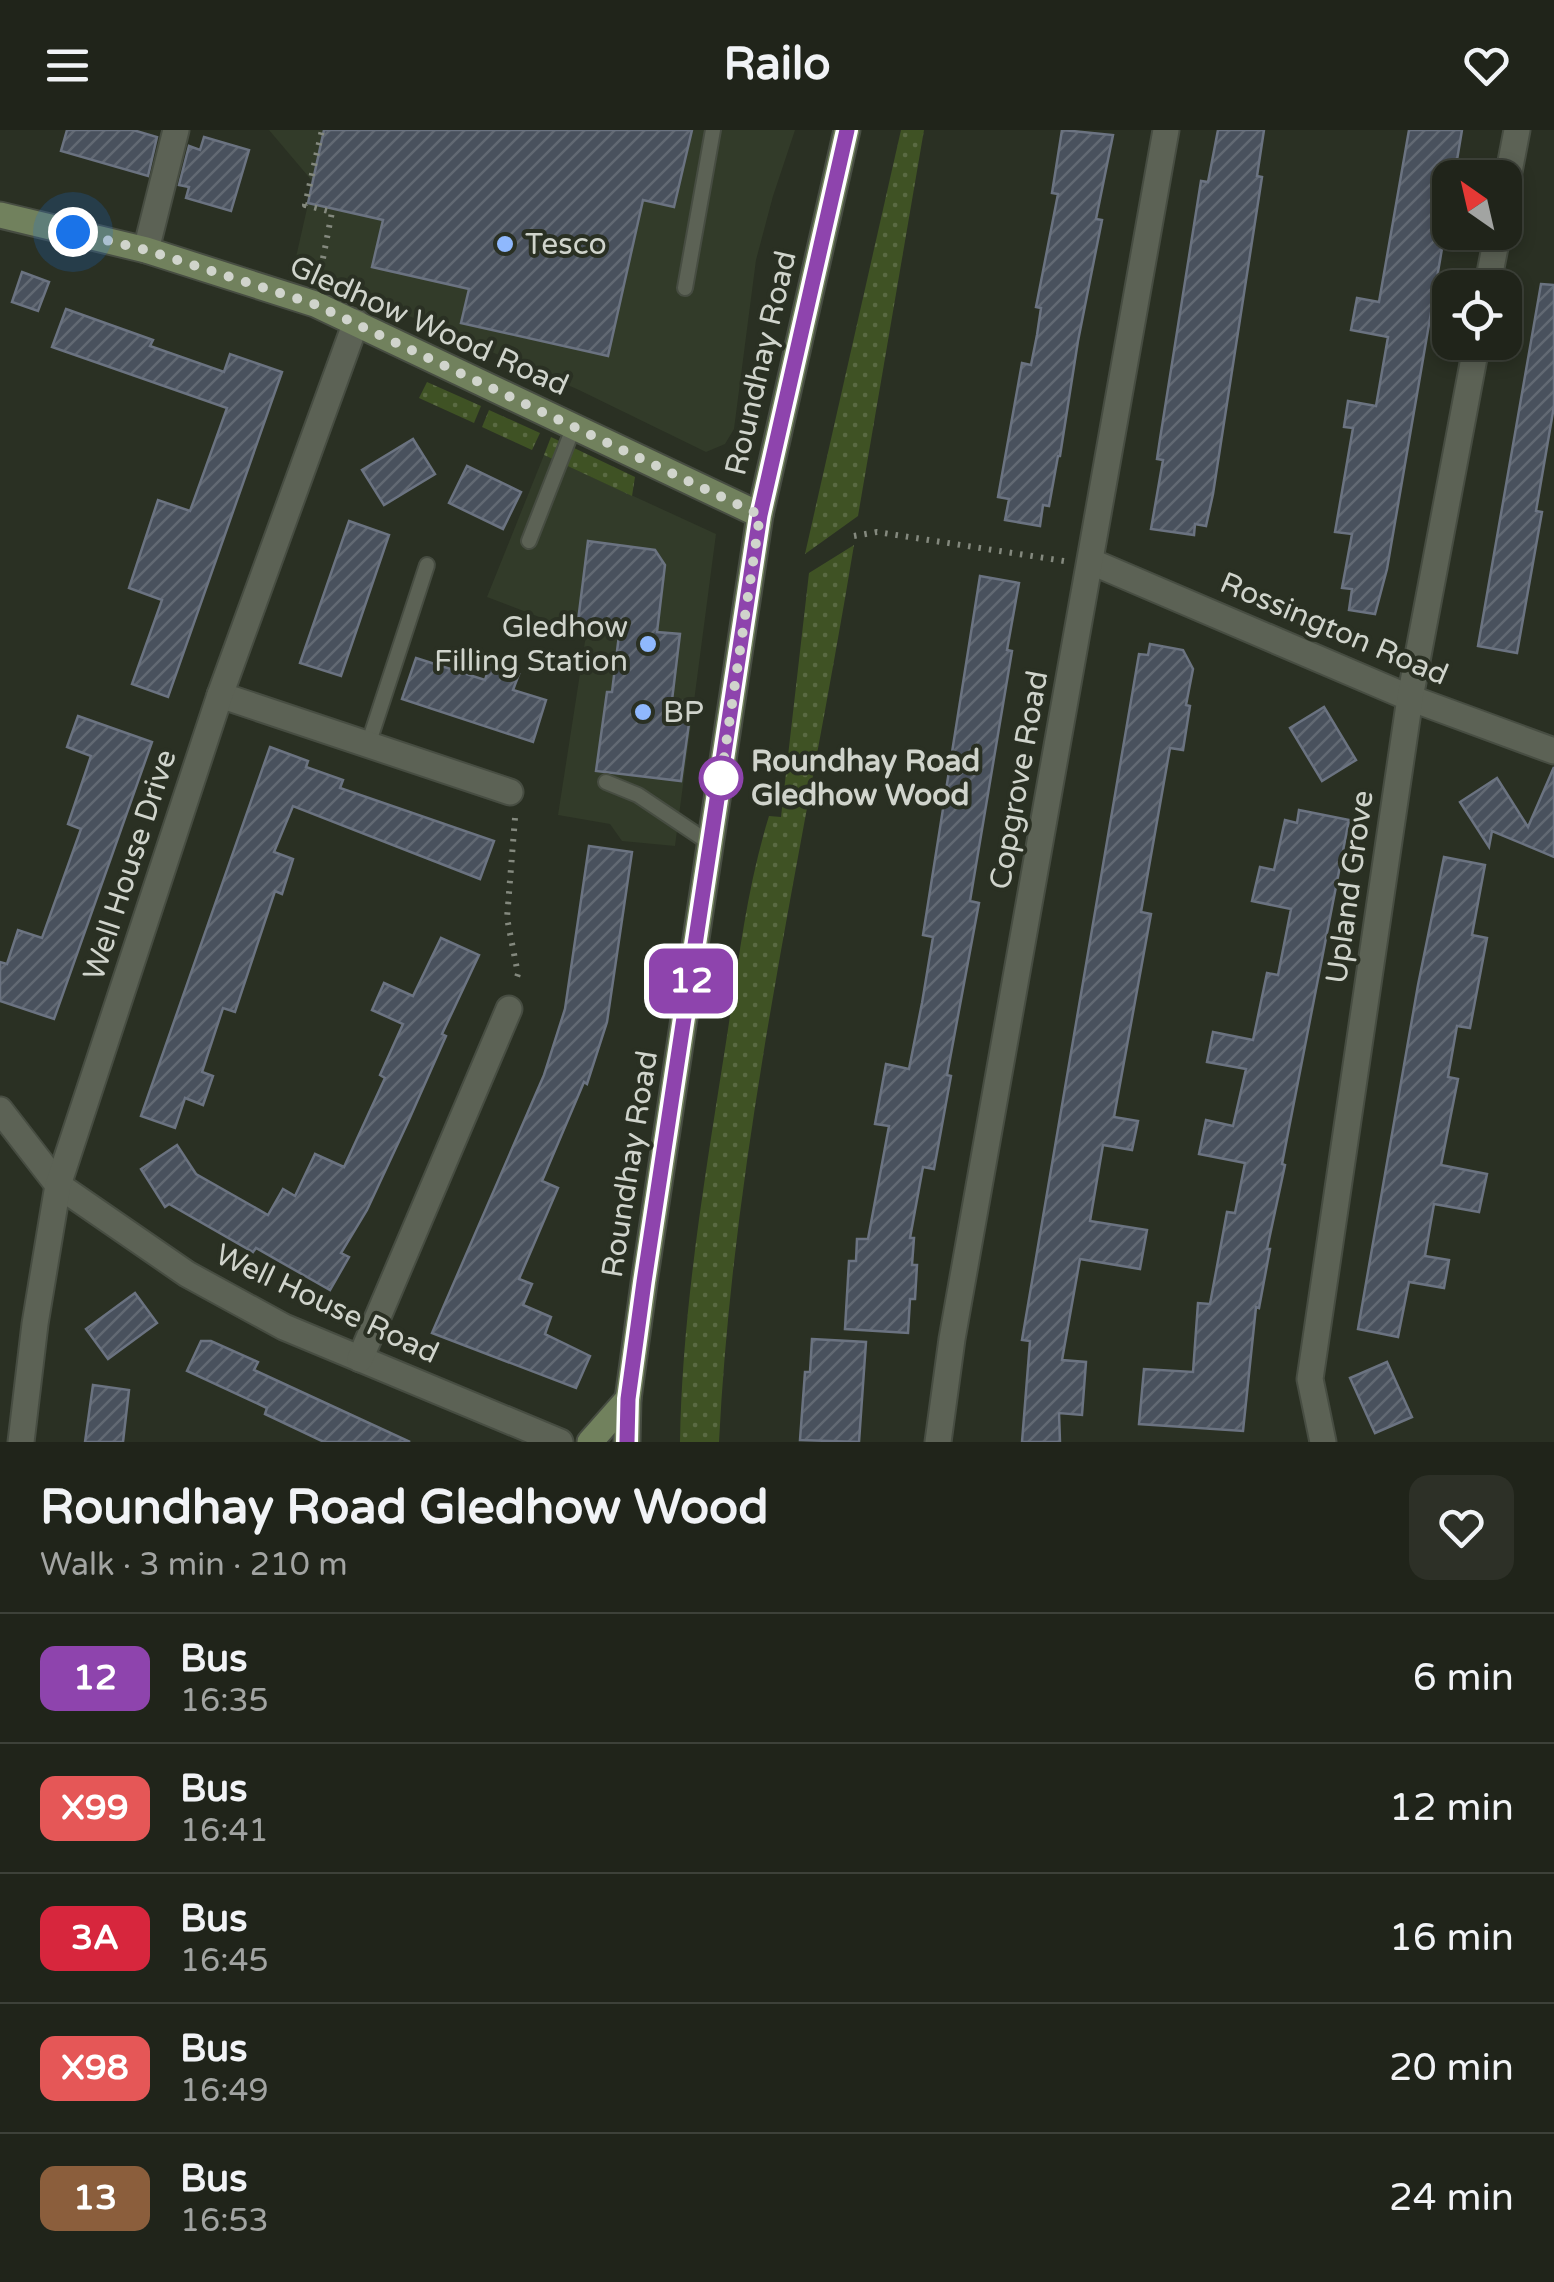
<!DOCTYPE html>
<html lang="en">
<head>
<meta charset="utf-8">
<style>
  :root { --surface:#20241a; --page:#2d3027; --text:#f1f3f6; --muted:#a2a4a2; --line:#3d4139 }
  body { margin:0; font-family:"Varela Round",sans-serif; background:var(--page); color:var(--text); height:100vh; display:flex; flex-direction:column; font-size:38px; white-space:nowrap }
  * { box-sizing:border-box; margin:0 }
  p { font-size:32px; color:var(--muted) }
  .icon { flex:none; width:55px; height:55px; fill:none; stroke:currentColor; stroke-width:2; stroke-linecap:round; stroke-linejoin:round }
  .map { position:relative; height:1312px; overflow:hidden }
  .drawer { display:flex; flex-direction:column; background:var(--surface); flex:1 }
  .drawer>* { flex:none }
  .badge { padding:0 20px; border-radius:15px; font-size:35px; line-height:65px }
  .needle { width:65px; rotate:326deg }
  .controls { position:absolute; left:1432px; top:30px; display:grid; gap:20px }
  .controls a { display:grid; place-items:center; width:90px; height:90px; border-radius:20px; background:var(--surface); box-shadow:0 5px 15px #0003,0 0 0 2px var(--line); font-size:50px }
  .you { position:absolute; width:50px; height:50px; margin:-25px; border:8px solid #fff; border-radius:50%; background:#1a73e8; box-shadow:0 0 0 15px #1a73e833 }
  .map>.badge { position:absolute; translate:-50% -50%; box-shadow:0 0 0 5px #fff }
  .round { display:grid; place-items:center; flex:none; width:105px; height:105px; border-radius:20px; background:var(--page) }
  .headline { display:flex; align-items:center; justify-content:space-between; height:170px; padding:0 40px }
  h1 { font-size:48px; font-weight:800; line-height:75px }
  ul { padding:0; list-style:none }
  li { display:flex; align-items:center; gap:30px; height:130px; padding:0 40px; border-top:2px solid var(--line) }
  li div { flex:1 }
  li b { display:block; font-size:38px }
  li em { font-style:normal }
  li .badge { min-width:110px; font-weight:700; text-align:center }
  header { display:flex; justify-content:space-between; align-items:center; height:130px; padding:0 40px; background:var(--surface); font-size:45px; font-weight:800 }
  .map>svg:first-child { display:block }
  .built { fill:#323b29 }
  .grass { fill:url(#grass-dots) }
  .building { fill:url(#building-hatch); stroke:#6b7381; stroke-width:2.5 }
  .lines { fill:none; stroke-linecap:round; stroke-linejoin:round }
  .lane-casing { stroke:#474d42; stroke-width:18 }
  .street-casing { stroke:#474d42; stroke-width:29 }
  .secondary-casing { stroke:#474d42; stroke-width:29 }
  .path { stroke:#84897e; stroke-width:6; stroke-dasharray:2.5 8; stroke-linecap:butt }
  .lane { stroke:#5c6255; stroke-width:14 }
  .street { stroke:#5c6255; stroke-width:25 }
  .secondary { stroke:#71815d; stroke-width:25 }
  .line-casing { stroke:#fff; stroke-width:22 }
  .line { stroke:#8e44ad; stroke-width:15 }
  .walk { stroke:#d0d4cc; stroke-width:10; stroke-dasharray:0 18 }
  .poi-dot { fill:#8fb8fd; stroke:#2a3023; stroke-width:4 }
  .stop-dot { fill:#fff; stroke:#8e44ad; stroke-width:5 }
  .labels { text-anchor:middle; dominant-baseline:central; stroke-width:8; stroke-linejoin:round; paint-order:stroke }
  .poi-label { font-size:30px; fill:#d0d4cc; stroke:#2a3023; text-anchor:start }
  .street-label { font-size:30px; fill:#d0d4cc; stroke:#2a3023 }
  .stop-label { font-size:30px; font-weight:bold; fill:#d0d4cc; stroke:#2a3023; text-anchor:start }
</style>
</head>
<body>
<header><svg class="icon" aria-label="menu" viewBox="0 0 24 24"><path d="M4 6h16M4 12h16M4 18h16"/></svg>Railo<svg class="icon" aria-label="heart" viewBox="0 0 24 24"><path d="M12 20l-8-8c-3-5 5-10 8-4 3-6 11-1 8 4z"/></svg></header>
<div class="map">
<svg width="1554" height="1312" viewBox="0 0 1554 1312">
  <defs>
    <pattern id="grass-dots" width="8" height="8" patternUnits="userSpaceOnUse" patternTransform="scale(2.5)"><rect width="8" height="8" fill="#3f5224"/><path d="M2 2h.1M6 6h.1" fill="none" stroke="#5a6a43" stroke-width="1.8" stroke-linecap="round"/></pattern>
    <pattern id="building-hatch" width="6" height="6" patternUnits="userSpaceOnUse" patternTransform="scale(2.5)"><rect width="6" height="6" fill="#49515d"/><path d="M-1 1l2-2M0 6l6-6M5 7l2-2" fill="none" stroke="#626973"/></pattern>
  </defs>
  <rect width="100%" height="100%" fill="#2a3023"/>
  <g class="built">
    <polygon points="269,0 795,0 773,66 756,130 734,299 725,314 706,322 579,260 294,136 313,52"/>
    <polygon points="544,325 716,404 675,716 622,711 610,694 558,685 586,505 487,467"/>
  </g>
  <g class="grass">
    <polygon points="901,0 924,0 858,386 805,424"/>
    <polygon points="427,252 481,276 474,293 419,268"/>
    <polygon points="489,280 540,303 532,320 482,297"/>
    <polygon points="551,307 635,347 632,366 544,325"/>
    <path d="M854,415C805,713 734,1010 719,1312H680C682,1183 704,1053 724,925C737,845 745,763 769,686L781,687L809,443Z"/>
  </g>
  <g class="building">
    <polygon points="67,0 133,0 157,7 148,46 61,21"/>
    <polygon points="324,0 692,0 674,77 643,70 608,226 461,193 469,159 372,137 383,90 308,73"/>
    <polygon points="1062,0 1113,5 1096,89 1102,90 1078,211 1060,326 1058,326 1049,376 1043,375 1040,396 1005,390 1009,369 998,367 1022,233 1031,235 1037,205 1041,178 1036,177 1058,64 1052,63"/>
    <polygon points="1218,0 1264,0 1257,46 1262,47 1213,364 1206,396 1195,394 1194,405 1151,399 1163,330 1157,329 1160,309 1201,51 1208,52"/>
    <polygon points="1409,0 1462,0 1454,48 1450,48 1450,72 1387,439 1375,484 1349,480 1352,459 1342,458 1352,404 1335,402 1353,298 1344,297 1348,271 1376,276 1388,207 1351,200 1357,168 1379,172"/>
    <polygon points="204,7 249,20 231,81 186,68 189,57 179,55 189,16 200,20"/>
    <polygon points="22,142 49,152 38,181 12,172"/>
    <polygon points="1541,154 1554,155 1554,276 1536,381 1542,382 1517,523 1478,516"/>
    <polygon points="66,179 153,210 150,216 224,242 230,224 282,242 168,567 132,554 162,470 129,458 158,370 190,381 227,278 52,217"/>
    <polygon points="413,309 435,344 384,375 362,340"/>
    <polygon points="467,336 521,362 503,399 449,373"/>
    <polygon points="349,391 389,405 341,546 300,533"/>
    <polygon points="588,411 655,420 665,435 657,502 680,504 672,570 692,572 681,651 596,641 607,562 612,562 620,497 578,491"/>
    <polygon points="980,446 1019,453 1007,520 1012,521 970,771 979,773 947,945 951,946 934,1039 923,1037 910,1108 914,1108 912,1135 917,1135 915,1169 910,1169 908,1203 845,1199 849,1131 856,1131 857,1109 868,1109 889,996 875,994 886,934 909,939 922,873 933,807 923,805"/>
    <polygon points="1150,514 1183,520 1193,539 1186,575 1190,576 1183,620 1170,618 1141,782 1151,784 1114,987 1138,991 1132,1020 1103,1015 1090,1091 1147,1100 1140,1139 1080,1129 1062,1230 1086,1232 1082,1285 1059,1283 1060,1312 1022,1312 1030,1211 1022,1210 1139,524 1148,525"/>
    <polygon points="416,528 485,550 490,535 519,544 513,560 546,570 533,612 402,569"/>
    <polygon points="1324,577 1356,630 1322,651 1290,598"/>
    <polygon points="78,586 152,612 54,889 0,871 0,832 7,834 18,800 42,808 81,699 68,694 91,626 67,617"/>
    <polygon points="270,617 308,631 306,637 343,650 340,658 494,711 480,749 293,676 274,722 293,729 282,764 275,761 235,882 223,878 202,942 213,946 203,975 185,968 175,998 141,986"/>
    <polygon points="1554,637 1554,727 1492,701 1489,717 1460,672 1497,648 1528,697"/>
    <polygon points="1299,680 1349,690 1282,1034 1285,1035 1267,1119 1270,1119 1259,1178 1256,1177 1243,1301 1139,1294 1144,1239 1193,1242 1198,1173 1210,1174 1227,1082 1235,1083 1245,1033 1199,1024 1206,990 1233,996 1246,939 1207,932 1213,902 1253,910 1267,843 1278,845 1291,779 1252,771 1260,737 1274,740 1285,690 1297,693"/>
    <polygon points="589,716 632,722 607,892 587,954 584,952 542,1051 558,1058 519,1149 532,1154 523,1175 551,1187 545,1204 590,1226 576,1258 432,1203 544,945 565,879"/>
    <polygon points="1444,727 1485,735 1472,805 1487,808 1470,898 1457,896 1448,947 1458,949 1441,1035 1487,1044 1479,1082 1434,1074 1425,1126 1449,1130 1444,1158 1409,1152 1398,1207 1358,1199 1418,855"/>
    <polygon points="441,808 479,825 442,904 446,906 408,992 367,1080 341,1123 349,1127 330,1160 256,1118 253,1122 169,1074 165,1077 141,1039 177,1015 196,1044 268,1085 283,1059 295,1066 315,1024 344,1037 385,948 380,945 403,894 372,880 384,853 413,866"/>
    <polygon points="135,1163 157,1193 108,1229 86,1199"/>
    <polygon points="812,1209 866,1212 859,1312 800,1310 805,1242 810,1242"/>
    <polygon points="201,1211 211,1211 258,1232 254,1240 410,1312 324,1312 265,1284 267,1278 187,1241"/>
    <polygon points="1387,1232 1412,1287 1375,1303 1350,1248"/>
    <polygon points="93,1255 129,1260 123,1312 85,1312"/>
  </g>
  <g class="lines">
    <defs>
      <g id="lane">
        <polyline points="685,158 713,0"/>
        <polyline points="529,411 574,296"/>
        <polyline points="368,615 427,435"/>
        <polyline points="606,652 638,665 711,714"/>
      </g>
      <g id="street">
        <polyline points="1505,63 1517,0"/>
        <polyline points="146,120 176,0"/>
        <polyline points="1487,158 1498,102"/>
        <polyline points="1092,432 1410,568 1554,621"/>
        <polyline points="220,565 510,662"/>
        <polyline points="0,980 58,1055 187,1144 284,1197 560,1312"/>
        <polyline points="360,1229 509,879"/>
        <polyline points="21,1312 35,1194 58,1055 220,565 356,192"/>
        <polyline points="938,1312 952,1209 1166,0"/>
        <polyline points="1323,1312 1310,1249 1410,568 1477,212"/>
      </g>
      <g id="secondary">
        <polyline points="0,85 146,120 315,174 760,385"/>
        <polyline points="590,1312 628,1269"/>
        <polyline points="627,1312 628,1269 644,1153 760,385 847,0"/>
      </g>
    </defs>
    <use href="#lane" class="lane-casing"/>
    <use href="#street" class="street-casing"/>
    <use href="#secondary" class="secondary-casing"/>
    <g class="path">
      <polyline points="319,149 332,82 305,75 322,0"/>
      <polyline points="854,406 877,402 1064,431"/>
      <polyline points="515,688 507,788 518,844 515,853"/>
    </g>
    <use href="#lane" class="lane"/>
    <use href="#street" class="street"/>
    <use href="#secondary" class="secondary"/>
  </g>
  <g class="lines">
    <defs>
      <polyline id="line" points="627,1312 628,1269 644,1152 760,385 847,0"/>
    </defs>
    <use href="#line" class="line-casing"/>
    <use href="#line" class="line"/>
    <polyline class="walk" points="73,102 146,120 314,174 760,385 721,648"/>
  </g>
  <g class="poi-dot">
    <circle cx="505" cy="114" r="10"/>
    <circle cx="648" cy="514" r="10"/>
    <circle cx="643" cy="582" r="10"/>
  </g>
  <circle class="stop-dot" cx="721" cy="648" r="20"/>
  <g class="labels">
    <g class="poi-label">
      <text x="525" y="114">Tesco</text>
      <text x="628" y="497" text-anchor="end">Gledhow<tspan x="628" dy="34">Filling Station</tspan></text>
      <text x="663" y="582">BP</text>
    </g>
    <g class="street-label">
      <text transform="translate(429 196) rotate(24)">Gledhow Wood Road</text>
      <text transform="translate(761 233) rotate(-77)">Roundhay Road</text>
      <text transform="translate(1334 499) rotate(23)">Rossington Road</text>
      <text transform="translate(1019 650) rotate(-80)">Copgrove Road</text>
      <text transform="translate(130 735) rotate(-72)">Well House Drive</text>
      <text transform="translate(1350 757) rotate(-82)">Upland Grove</text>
      <text transform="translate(630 1034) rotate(-81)">Roundhay Road</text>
      <text transform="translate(327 1174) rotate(25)">Well House Road</text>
    </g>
    <g class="stop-label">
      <text x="751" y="631">Roundhay Road<tspan x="751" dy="34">Gledhow Wood</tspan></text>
    </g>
  </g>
</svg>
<div class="controls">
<a><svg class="needle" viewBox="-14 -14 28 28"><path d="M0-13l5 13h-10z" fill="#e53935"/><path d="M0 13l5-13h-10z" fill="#a2a4a2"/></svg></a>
<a><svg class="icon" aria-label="locate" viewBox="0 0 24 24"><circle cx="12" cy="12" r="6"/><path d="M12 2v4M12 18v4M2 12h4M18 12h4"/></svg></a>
</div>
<div class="you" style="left:73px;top:102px"></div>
<b class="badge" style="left:691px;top:851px;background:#8e44ad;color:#fff">12</b>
</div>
<section class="drawer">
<div class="headline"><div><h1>Roundhay Road Gledhow Wood</h1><p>Walk · 3 min · 210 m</p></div><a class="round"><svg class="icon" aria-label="heart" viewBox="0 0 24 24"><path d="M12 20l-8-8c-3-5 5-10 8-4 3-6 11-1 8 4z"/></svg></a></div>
<ul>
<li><span class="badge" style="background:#8e44ad;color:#fff">12</span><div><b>Bus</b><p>16:35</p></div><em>6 min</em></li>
<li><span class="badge" style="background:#e55757;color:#fff">X99</span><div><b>Bus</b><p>16:41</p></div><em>12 min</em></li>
<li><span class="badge" style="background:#d7263d;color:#fff">3A</span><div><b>Bus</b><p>16:45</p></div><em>16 min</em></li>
<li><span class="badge" style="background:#e55757;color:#fff">X98</span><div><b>Bus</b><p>16:49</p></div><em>20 min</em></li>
<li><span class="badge" style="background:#8b5e3c;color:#fff">13</span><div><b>Bus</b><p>16:53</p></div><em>24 min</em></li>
</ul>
</section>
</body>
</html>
